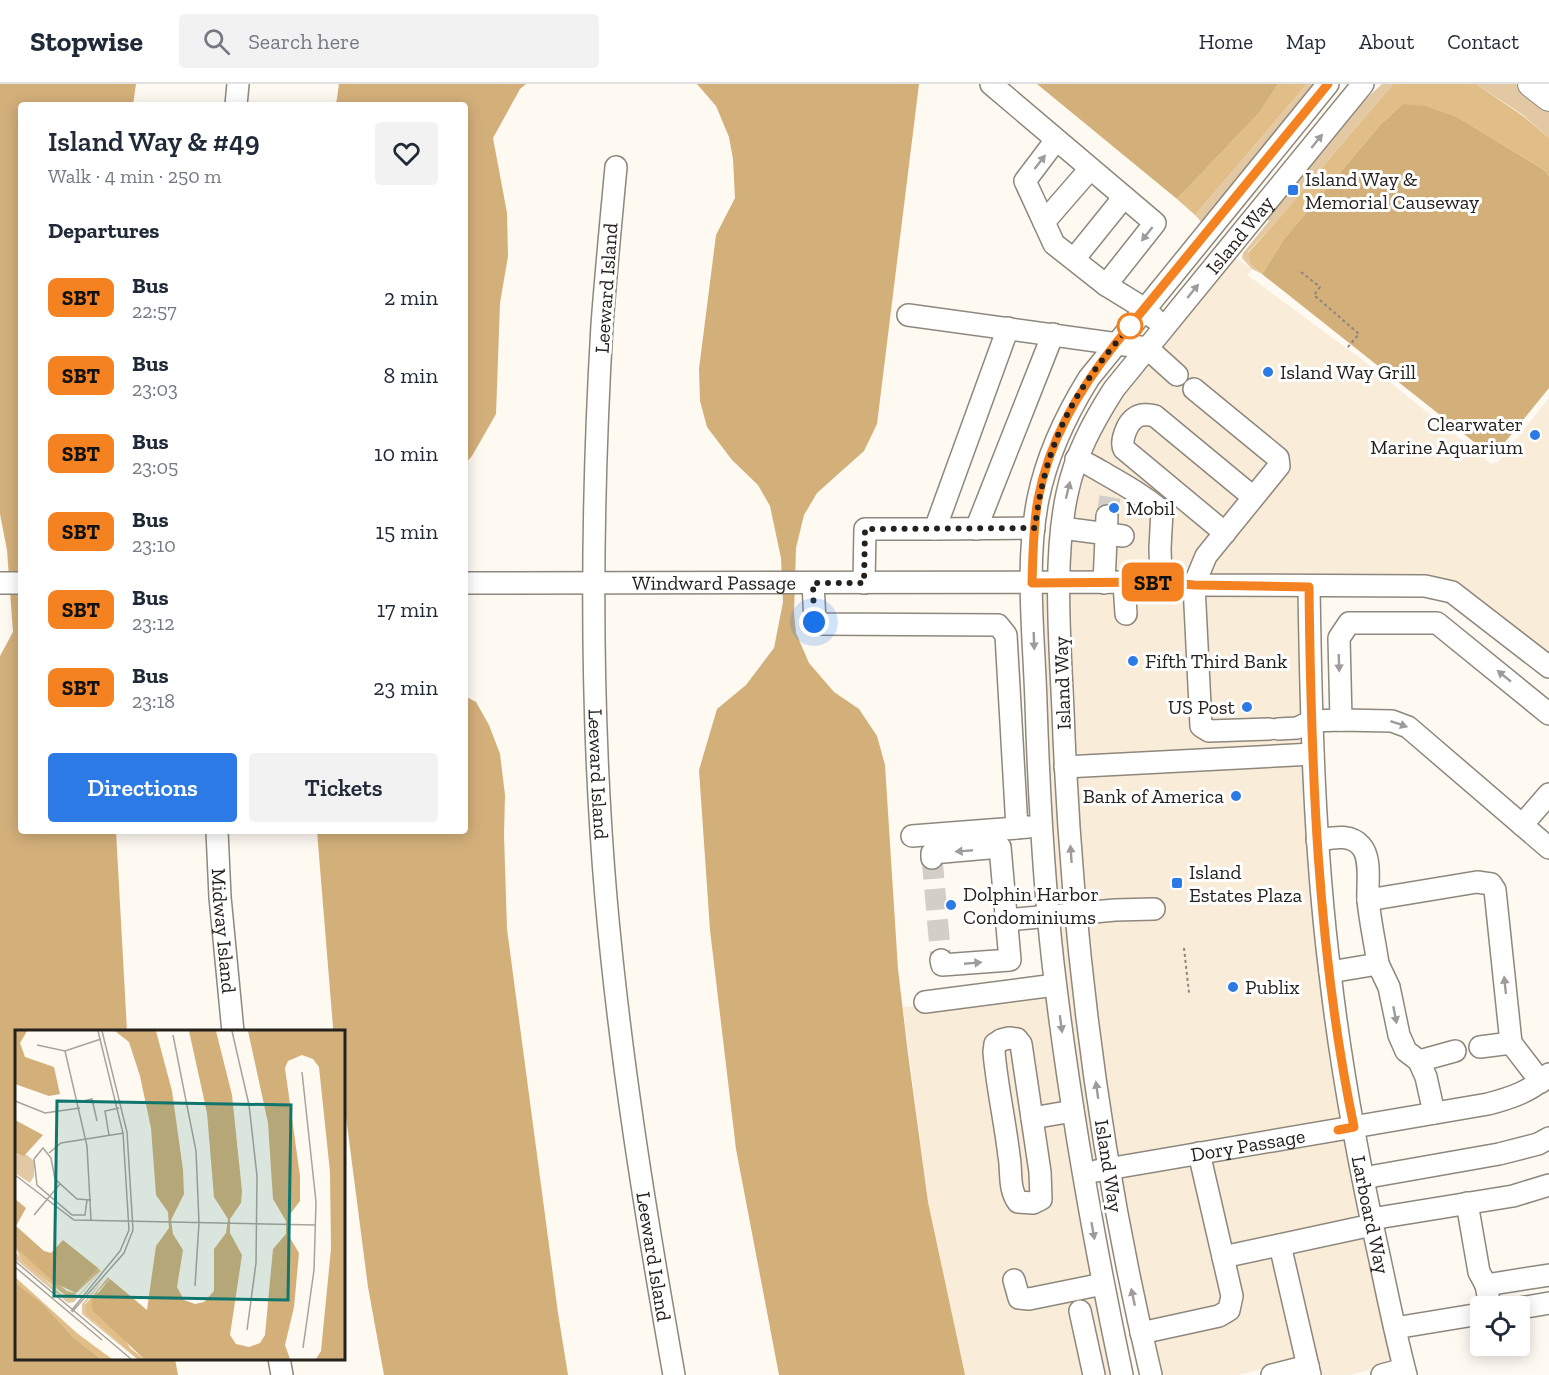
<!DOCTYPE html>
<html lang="en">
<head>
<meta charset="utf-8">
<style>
  :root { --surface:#fff; --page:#f2f2f3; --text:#1f2937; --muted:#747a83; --line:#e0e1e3; --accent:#2b7ae6 }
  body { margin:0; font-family:"Zilla Slab",serif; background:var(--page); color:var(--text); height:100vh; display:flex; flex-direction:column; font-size:22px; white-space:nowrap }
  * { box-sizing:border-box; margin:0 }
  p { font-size:20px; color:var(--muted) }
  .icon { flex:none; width:33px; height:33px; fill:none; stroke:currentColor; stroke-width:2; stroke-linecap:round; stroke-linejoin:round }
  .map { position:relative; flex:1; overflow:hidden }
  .sheet { position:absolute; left:18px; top:18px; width:450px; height:732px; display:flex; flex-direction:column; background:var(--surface); border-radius:6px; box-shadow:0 3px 15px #0003 }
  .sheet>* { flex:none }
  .badge { padding:0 12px; border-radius:9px; font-size:21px; line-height:39px }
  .tools { position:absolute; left:1470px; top:1212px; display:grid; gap:12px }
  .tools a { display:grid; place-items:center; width:60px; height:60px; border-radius:6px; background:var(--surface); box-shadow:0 3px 15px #0003; font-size:30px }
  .you { position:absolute; width:30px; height:30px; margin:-15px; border:4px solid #fff; border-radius:50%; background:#1a73e8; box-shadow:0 0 0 9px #1a73e833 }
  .map>.badge { position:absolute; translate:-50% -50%; box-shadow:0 0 0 3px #fff }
  h2 { padding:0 30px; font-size:22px; line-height:54px }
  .round { display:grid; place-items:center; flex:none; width:63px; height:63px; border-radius:6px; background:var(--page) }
  .summary { display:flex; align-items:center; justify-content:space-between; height:102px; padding:0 30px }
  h1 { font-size:28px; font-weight:600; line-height:45px }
  .action { display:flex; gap:12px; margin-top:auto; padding:12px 30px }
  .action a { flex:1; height:69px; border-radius:6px; background:var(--accent); color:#fff; font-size:24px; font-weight:600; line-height:69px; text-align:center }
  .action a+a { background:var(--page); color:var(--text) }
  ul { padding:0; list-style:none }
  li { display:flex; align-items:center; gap:18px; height:78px; padding:0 30px }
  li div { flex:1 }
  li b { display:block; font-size:22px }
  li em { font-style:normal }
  li .badge { min-width:66px; font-weight:700; text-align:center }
  header { display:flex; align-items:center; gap:36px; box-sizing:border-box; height:84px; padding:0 30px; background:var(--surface); border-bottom:2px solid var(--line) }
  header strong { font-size:28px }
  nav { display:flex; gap:33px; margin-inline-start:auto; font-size:21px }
  .search { width:420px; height:54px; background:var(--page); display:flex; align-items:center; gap:15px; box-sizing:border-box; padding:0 21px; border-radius:6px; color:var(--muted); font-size:22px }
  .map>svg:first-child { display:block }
  .built { fill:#f9ecd9 }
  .green { fill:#e3c9a3 }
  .forest { fill:#e1bd87 }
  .water { fill:#d3af7a }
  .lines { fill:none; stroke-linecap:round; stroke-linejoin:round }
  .minor-tunnel { stroke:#d3cec7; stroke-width:21; stroke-dasharray:21 10; stroke-linecap:butt }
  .minor-casing { stroke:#8e877c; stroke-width:24 }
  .major-casing { stroke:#8e877c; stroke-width:28 }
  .path { stroke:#89857f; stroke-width:2; stroke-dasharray:3 3; stroke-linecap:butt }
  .minor { stroke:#fff; stroke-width:21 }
  .major { stroke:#fff; stroke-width:26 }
  .oneway { fill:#9d9c9a }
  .line-casing { stroke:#fff; stroke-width:14 }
  .line { stroke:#f58220; stroke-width:9 }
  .walk { stroke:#25221e; stroke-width:6; stroke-dasharray:0 10.8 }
  .poi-dot { fill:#2b7ae6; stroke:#fff; stroke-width:2 }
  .stop-dot { fill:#fff; stroke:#f58220; stroke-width:3 }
  .labels { text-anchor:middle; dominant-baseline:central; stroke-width:6; stroke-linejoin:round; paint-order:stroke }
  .poi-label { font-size:20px; fill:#25221e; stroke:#fff; text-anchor:start }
  .street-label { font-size:20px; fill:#25221e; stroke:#fff }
  .inset-river { fill:none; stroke:#d3af7a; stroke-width:3 }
  .inset-road { fill:none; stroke:#a7a39d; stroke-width:1.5 }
  .view { fill:#0f766e; fill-opacity:0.15; stroke:#0f766e; stroke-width:3 }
  .inset-edge { fill:none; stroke:#25221e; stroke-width:3 }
</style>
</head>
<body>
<header>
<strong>Stopwise</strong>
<div class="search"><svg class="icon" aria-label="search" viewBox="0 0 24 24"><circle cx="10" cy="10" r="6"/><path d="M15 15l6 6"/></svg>Search here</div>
<nav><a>Home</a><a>Map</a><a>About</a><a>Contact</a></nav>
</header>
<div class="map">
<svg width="1549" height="1291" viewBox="0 0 1549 1291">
  <rect width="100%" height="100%" fill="#fef9f1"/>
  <g class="built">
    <polygon points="1233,171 1252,185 1247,191 1360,274 1491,380 1498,378 1549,314 1549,572 1456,501 1067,491 1069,445 1083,378 1120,310"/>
    <polygon points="1162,506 1297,511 1303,651 1345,1036 1115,1075 1083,829 1067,508"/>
    <polygon points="1040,507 1052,507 1100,1078 1089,1080 1056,832"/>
    <polygon points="1049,913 1115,1291 964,1291 928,1117 903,923"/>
    <polygon points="1348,1053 1363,1134 1229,1163 1208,1076"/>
    <polygon points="1193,1079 1225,1213 1223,1220 1146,1239 1118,1091"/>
    <polygon points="1366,1150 1395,1279 1349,1291 1317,1291 1289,1167"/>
    <polygon points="1274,1170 1298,1276 1238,1291 1158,1291 1150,1256 1221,1240 1232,1179"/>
  </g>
  <g class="green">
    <polygon points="1307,0 1319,0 1204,141 1195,131"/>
    <polygon points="1382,0 1393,0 1274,140 1248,168 1250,180 1262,190 1252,185 1242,174 1243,169 1269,137 1266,131 1348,31"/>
    <polygon points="1476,0 1516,0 1549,27 1549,54 1523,31"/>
  </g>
  <g class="forest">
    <polygon points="1278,0 1307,0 1195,131 1177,115 1260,28"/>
    <polygon points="1393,0 1476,0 1523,32 1549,54 1549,92 1544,86 1459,34 1403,20 1381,40 1284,155 1262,190 1250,180 1248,169 1274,140"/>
  </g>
  <g class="water">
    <polygon points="0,0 136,0 133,21 21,21 21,448 19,468 21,529 21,747 116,747 127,947 16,948 16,1274 175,1275 178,1291 0,1291 0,572 13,548 7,466 0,430"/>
    <polygon points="339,0 526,0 520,5 493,54 507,129 508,172 500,219 496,330 472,372 465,380 465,21 336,21"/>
    <polygon points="697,0 919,0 877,340 864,367 817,409 804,431 796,464 794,529 796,549 809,579 834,608 859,625 877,652 885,681 898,885 908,970 928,1118 965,1291 779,1291 736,1065 710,846 699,686 717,625 746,601 774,564 783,518 781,474 770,422 758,401 732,376 707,343 700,317 699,285 716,151 735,114 733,75 729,53 716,22"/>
    <polygon points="1037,0 1278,0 1260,28 1177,115"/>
    <polygon points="1403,20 1425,22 1459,34 1544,86 1549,92 1549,304 1493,373 1262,190 1284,155 1381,40"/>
    <polygon points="465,612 476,618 489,641 500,670 505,711 504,751 507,845 558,1229 568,1291 384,1291 368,1203 344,1017 344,948 333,947 333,943 317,747 465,747"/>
  </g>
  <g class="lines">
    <g class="minor-tunnel">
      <polyline points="1107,432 1110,413"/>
      <polyline points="932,774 941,876"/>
    </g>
    <defs>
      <g id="minor">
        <polyline points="991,0 1155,139 1106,201"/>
        <polyline points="236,21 238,0"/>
        <polyline points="1056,56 1025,97 1054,160 1106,201 1145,225 1154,234"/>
        <path id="s1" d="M616,83C611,136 606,188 602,241C591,429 590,627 606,814C620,974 646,1133 674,1291"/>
        <polyline points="1044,138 1090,85"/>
        <polyline points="1074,175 1124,113"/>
        <polyline points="908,231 1147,264 1177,291"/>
        <polyline points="1194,305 1278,374 1279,382 1206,472 1194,501 1201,642 1209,647 1269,645"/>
        <path d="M1076,375C1086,378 1093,383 1102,388C1123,400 1143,411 1162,427L1160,464L1161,498"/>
        <polyline points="1062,444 1123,452"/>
        <polyline points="935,445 1034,444"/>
        <polyline points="976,445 1053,250"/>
        <path d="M1225,449L1124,365C1120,358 1127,339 1135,334C1140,330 1149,330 1155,332L1253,413"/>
        <polyline points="0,499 21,499"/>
        <path id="s2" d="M465,499L1161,498L1194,501L1425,502L1452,508L1549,583"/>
        <polyline points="813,499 815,538 819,540 998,541 1006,551 1017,744"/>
        <polyline points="864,499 865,445 935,445 1008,244"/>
        <polyline points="1104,499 1107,432"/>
        <polyline points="1124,499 1126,530"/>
        <path id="s3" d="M1309,503C1311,632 1314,761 1330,889C1341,985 1359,1081 1380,1176C1388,1214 1396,1253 1406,1291"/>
        <polyline points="1341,636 1339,554 1349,539 1437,539 1549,630"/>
        <polyline points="1278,645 1297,644 1312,637 1341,636 1392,637 1408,643 1549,764"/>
        <polyline points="1065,683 1313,670"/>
        <polyline points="1522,741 1549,710"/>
        <path id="s4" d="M217,747L220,813L233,948"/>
        <polyline points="912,752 1029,743"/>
        <path d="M1317,756C1332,754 1350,749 1361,762C1372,774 1367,801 1368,816C1370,837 1375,859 1378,880L1330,888"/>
        <polyline points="932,774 932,769 1000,763 1010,876 942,881 941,876"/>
        <polyline points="1368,816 1477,798 1491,800 1495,806 1511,959"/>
        <polyline points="1006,836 1115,826 1154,825"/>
        <polyline points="1378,880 1389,903 1399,951 1406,967 1419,977"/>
        <polyline points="925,918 1055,901"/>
        <path d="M1009,954L1017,955L1021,960L1040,1088L1041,1115L1033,1119L1018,1118C1008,1104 1012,1087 1009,1072C1005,1037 997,1003 994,968L995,960L1001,956Z"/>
        <polyline points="1480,963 1511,959 1541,998"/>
        <polyline points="1434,1029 1426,993 1419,977 1455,967"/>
        <polyline points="1032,1034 1073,1027"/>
        <path id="s5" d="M1096,1087L1488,1020C1511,1014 1532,1007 1549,990"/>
        <polyline points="1363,1094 1499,1070 1538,1060 1549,1054"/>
        <polyline points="1467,1119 1479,1188 1486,1201"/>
        <polyline points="1371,1135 1513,1112 1549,1101"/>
        <polyline points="1280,1161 1310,1291"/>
        <polyline points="1223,1173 1372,1141"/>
        <polyline points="1014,1196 1019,1214 1029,1215 1103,1200"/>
        <polyline points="1490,1222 1486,1201 1549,1191"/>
        <polyline points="1520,1224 1549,1219"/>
        <polyline points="1080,1227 1094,1291"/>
        <polyline points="1395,1244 1480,1230"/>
        <polyline points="1141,1249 1219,1232 1229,1226 1232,1212 1199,1069"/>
        <polyline points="279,1274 282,1291"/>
        <path d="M1122,1291C1095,1163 1072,1034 1056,904C1044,810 1039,714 1036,619C1034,552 1025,481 1038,415C1047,371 1066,331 1089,294L1328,0"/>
        <path id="s6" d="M1151,1291C1099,1073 1071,850 1063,627C1060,560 1053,475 1067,410C1075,371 1093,338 1114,305L1363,0"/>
        <polyline points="1272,1291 1308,1282"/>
        <polyline points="1382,1291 1404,1285"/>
      </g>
      <polyline id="major" points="1531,0 1549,14"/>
    </defs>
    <use href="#minor" class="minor-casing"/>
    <use href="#major" class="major-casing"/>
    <g class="path">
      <polyline points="1301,188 1320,203 1314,211 1359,250 1347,264"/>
      <polyline points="1184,864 1189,909"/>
    </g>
    <use href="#minor" class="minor"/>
    <use href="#major" class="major"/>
  </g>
  <defs><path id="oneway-solid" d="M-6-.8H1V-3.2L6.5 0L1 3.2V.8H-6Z" transform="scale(1.5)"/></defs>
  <g class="oneway">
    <use href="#oneway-solid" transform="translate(1317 57) rotate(-51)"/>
    <use href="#oneway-solid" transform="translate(1040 78) rotate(-52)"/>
    <use href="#oneway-solid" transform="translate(1147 150) rotate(128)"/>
    <use href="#oneway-solid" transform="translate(1193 207) rotate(-51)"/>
    <use href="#oneway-solid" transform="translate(1068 406) rotate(-76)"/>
    <use href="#oneway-solid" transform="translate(1034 557) rotate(88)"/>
    <use href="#oneway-solid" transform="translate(1339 579) rotate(88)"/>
    <use href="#oneway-solid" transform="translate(1504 592) rotate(-141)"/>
    <use href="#oneway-solid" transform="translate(1399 640) rotate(19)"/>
    <use href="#oneway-solid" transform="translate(964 767) rotate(175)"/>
    <use href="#oneway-solid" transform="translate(1071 770) rotate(-94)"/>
    <use href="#oneway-solid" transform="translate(973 879) rotate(-5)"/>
    <use href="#oneway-solid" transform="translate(1505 901) rotate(-96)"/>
    <use href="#oneway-solid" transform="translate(1395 931) rotate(79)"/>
    <use href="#oneway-solid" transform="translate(1061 940) rotate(82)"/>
    <use href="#oneway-solid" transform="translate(1097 1006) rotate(-98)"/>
    <use href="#oneway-solid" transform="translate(1093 1147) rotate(80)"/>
    <use href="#oneway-solid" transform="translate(1133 1213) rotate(-102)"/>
  </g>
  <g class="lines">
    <defs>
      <path id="line" d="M1328,0L1116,259C1079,306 1049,356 1038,415C1033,443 1033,471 1032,499L1161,498L1194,501L1309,503C1311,683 1317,866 1354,1043L1338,1046"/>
    </defs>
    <use href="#line" class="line-casing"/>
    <use href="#line" class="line"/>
    <path class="walk" d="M814,538L813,499H864L865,445L1035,444C1041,390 1058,337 1090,293C1102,275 1117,258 1130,242"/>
  </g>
  <g class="poi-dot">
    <rect x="1287" y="100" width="12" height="12" rx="3"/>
    <circle cx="1268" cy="288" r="6"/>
    <circle cx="1535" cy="351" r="6"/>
    <circle cx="1114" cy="424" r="6"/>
    <circle cx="1133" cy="577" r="6"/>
    <circle cx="1247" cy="623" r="6"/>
    <circle cx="1236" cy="712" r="6"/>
    <rect x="1171" y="793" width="12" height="12" rx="3"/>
    <circle cx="951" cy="821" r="6"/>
    <circle cx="1233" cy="903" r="6"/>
  </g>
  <circle class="stop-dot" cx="1130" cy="242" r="12"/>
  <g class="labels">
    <g class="poi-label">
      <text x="1305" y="95">Island Way &amp;<tspan x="1305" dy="23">Memorial Causeway</tspan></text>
      <text x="1280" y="288">Island Way Grill</text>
      <text x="1523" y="340" text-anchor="end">Clearwater<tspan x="1523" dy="23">Marine Aquarium</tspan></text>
      <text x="1126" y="424">Mobil</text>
      <text x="1145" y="577">Fifth Third Bank</text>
      <text x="1235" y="623" text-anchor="end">US Post</text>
      <text x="1224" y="712" text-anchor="end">Bank of America</text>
      <text x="1189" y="788">Island<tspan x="1189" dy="23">Estates Plaza</tspan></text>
      <text x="963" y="810">Dolphin Harbor<tspan x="963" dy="23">Condominiums</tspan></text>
      <text x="1245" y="903">Publix</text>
    </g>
    <g class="street-label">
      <text stroke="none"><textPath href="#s6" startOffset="1203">Island Way</textPath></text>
      <text transform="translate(606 204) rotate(-86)">Leeward Island</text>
      <text stroke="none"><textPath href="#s2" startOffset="249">Windward Passage</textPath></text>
      <text transform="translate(1062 599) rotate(-92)">Island Way</text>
      <text stroke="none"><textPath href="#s1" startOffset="608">Leeward Island</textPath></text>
      <text stroke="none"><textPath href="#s4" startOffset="100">Midway Island</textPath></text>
      <text stroke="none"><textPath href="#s5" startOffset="154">Dory Passage</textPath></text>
      <text transform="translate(1109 1082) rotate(81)">Island Way</text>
      <text stroke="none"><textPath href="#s3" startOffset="632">Larboard Way</textPath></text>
      <text stroke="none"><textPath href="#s1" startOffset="1094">Leeward Island</textPath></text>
    </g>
  </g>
  <g transform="translate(15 946)">
    <rect width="330" height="330" fill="#fef9f1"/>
    <path d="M0,124L12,125L19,131V146L15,153L0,143ZM0,222L47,265L62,267L85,241L83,238L86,241L59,272L53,273L0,229ZM91,246L70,274L79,291L122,329L67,284V274Z" fill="#e3c9a3"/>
    <path d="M0,217L52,261L61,263L83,238L85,241L55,269L8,232ZM0,247L63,304L97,329H86L58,307L28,274L0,252ZM93,247L95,249L82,262L115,318L129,329H122L71,284L70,275Z" fill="#e1bd87"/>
    <path d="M0,1H12L5,13L10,27L39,37L45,64L34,66L0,54ZM100,1H141L157,61L168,140L169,164L156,190L158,204L168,220L162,257L169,270L180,274L189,272L199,261V219L211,203L213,189L199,167L192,83L174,1H201L217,65L227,161L226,173L215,189V203L227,225L215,305L221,314L234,317L245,313L250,305L258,219L271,204V191L258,169L253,93L233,1H330V329H301L306,321L316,219L315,142L304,37L298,29L287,25L273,31L270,38L285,146V171L273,187L274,206L284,223L279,277L270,315L275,329H129L77,280V270L95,249L132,280L141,216L154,198L153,182L141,165L136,98L125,46L114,12ZM0,90L28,105L9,126L0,123ZM0,169L11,178L1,196L29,221L36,223L48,210L83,238L61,263L40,253L0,217ZM0,252L28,274L58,307L86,329H0Z" fill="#d3af7a"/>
    <path class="inset-river" d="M0,311L21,329M0,314L18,329"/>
    <path class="inset-road" d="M217,1L234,75L242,146L241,233L232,300M158,5L181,121L184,193L180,256M22,15L50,21L86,9M50,21L72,116L76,190M287,42L301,172L299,240L288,318M0,71L30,83L65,78M64,72L77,69L82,91M94,105L90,81L104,78M34,123L46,113L109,103M0,145L59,190L301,195M72,170L70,185H57L22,155L19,129L28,118L36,128L40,149L62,169L76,170M19,185L45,154M0,231L116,329M0,237L87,310M56,281L105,221L114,200L108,103L83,1M57,282L109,223L118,200L112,102L87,1"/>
    <path class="view" d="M42,71L276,75L273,270L39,266Z"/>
    <rect width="330" height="330" class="inset-edge"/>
  </g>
</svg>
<div class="tools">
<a><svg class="icon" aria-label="locate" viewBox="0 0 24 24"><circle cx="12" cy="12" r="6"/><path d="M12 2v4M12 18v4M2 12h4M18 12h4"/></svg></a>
</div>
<div class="you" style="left:814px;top:538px"></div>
<b class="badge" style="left:1153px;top:498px;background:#f58220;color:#111">SBT</b>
<section class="sheet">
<div class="summary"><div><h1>Island Way &amp; #49</h1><p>Walk · 4 min · 250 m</p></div><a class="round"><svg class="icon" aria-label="heart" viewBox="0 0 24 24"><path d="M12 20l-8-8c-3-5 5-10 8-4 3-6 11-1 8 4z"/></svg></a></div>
<h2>Departures</h2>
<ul>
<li><span class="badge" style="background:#f58220;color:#111">SBT</span><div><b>Bus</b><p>22:57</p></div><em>2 min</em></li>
<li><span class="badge" style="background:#f58220;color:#111">SBT</span><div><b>Bus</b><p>23:03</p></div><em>8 min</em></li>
<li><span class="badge" style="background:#f58220;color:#111">SBT</span><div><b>Bus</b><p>23:05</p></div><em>10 min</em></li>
<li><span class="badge" style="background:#f58220;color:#111">SBT</span><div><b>Bus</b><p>23:10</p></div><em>15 min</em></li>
<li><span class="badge" style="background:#f58220;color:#111">SBT</span><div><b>Bus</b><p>23:12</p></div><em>17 min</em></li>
<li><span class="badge" style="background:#f58220;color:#111">SBT</span><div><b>Bus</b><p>23:18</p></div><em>23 min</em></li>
</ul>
<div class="action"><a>Directions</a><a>Tickets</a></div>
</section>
</div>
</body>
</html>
